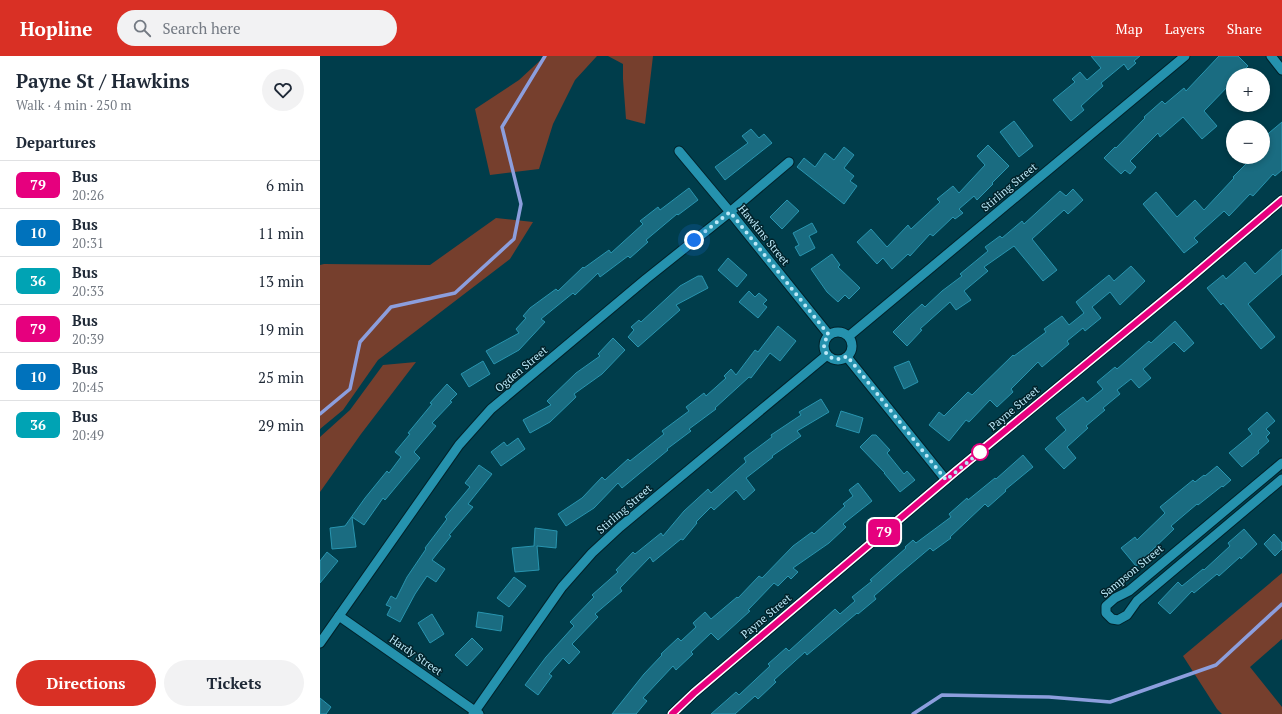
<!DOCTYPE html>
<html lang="en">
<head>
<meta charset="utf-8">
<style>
  :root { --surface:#fff; --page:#f2f2f3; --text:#1f2937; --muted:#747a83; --line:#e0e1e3; --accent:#d93025 }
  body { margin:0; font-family:"PT Serif",serif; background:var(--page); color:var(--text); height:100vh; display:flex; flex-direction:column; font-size:15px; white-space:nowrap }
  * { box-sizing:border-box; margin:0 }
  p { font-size:13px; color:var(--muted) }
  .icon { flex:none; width:22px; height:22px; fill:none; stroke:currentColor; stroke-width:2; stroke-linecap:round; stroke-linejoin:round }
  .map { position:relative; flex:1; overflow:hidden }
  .drawer { display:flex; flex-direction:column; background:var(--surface); width:320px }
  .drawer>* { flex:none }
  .badge { padding:0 8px; border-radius:6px; font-size:14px; line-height:26px }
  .tools { position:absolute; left:906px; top:12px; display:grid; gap:8px }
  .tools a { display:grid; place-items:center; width:44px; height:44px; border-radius:50%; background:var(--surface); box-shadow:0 2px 6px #0003; font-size:20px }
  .you { position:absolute; width:20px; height:20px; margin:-10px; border:3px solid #fff; border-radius:50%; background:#1a73e8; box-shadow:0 0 0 6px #1a73e833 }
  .map>.badge { position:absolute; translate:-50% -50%; box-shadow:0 0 0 2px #fff }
  h2 { padding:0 16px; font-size:15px; line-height:36px }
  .round { display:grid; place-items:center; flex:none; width:42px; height:42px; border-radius:21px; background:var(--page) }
  .summary { display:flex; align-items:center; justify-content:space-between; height:68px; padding:0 16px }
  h1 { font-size:19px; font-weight:800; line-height:30px }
  .cta { display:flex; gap:8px; margin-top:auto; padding:8px 16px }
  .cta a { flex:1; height:46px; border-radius:24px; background:var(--accent); color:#fff; font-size:16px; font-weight:800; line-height:46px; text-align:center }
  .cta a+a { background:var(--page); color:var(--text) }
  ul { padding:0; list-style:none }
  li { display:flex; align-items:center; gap:12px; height:48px; padding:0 16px; border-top:1px solid var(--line) }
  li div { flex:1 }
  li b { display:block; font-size:15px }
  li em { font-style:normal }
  li .badge { min-width:44px; font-weight:700; text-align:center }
  header { display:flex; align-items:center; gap:24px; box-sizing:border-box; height:56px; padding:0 20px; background:var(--accent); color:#fff }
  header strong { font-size:19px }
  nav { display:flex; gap:22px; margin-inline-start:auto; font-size:14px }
  .search { width:280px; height:36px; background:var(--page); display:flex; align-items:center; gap:10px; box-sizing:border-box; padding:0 14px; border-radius:22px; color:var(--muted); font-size:15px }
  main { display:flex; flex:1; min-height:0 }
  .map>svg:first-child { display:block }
  .green { fill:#763f2d }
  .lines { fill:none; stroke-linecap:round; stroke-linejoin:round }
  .stream { stroke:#8c9edd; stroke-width:3.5 }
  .building { fill:#1a6c81; stroke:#2895b0 }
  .street-casing { stroke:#01222a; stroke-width:11 }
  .street { stroke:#2592ae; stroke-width:9 }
  .line-casing { stroke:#fff; stroke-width:9 }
  .line { stroke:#e6007e; stroke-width:6 }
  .walk { stroke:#bce9f8; stroke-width:4; stroke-dasharray:0 7.2 }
  .stop-dot { fill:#fff; stroke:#e6007e; stroke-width:2 }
  .labels { text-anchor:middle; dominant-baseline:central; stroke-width:3; stroke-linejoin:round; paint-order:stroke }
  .street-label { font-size:11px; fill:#bce9f8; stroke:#01222a }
</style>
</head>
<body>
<header>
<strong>Hopline</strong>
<div class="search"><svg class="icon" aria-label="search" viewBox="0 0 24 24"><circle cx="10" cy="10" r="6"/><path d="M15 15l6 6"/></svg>Search here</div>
<nav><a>Map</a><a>Layers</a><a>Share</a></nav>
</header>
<main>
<section class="drawer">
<div class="summary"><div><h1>Payne St / Hawkins</h1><p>Walk · 4 min · 250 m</p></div><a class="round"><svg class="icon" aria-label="heart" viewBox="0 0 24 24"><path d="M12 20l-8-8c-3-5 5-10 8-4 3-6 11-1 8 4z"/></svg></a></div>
<h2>Departures</h2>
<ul>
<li><span class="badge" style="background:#e6007e;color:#fff">79</span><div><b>Bus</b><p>20:26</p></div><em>6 min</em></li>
<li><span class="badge" style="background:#0072bc;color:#fff">10</span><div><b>Bus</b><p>20:31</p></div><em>11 min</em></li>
<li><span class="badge" style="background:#00a3b4;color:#fff">36</span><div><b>Bus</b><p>20:33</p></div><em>13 min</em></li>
<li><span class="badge" style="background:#e6007e;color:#fff">79</span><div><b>Bus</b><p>20:39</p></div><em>19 min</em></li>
<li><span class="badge" style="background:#0072bc;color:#fff">10</span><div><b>Bus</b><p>20:45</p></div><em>25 min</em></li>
<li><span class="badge" style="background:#00a3b4;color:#fff">36</span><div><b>Bus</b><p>20:49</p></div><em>29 min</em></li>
</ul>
<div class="cta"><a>Directions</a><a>Tickets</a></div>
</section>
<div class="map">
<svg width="962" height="658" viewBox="0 0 962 658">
  <rect width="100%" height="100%" fill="#003d4b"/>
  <g class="green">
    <polygon points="225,0 277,0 255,24 233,68 219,113 170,119 155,53 199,24"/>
    <polygon points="288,0 333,0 325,68 306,63 303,23 303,8"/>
    <polygon points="176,162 213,166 190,203 58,304 23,354 0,373 0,209 4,208 110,209"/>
    <polygon points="96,306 41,378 0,436 0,381 30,354 63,309"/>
    <polygon points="962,517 962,583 930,611 962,651 962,658 902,658 897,653 863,600"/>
  </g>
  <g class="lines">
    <g class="stream">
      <polyline points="0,358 30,333 40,286 71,251 135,237 194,183 201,148 182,71 225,0"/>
      <polyline points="593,658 622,639 729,641 790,646 896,609 962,548"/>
    </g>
  </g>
  <g class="building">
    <polygon points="771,0 820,0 814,5 816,7 808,14 804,8 781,27 783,30 761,50 764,54 751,65 733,44 755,26 752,23 760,16 767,24 781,12"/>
    <polygon points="899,0 918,0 928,10 919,19 913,19 913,25 884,55 897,70 882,83 863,61 840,81 838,77 810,105 816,111 810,118 805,114 801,118 784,102 795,91 796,92 825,62 824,61 842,45 845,48 864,32 866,35"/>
    <polygon points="694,65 713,90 699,101 680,76"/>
    <polygon points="962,66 962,114 955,120 953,118 933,140 930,138 909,160 904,155 874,182 878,186 864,197 823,148 836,136 857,161 875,144 884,154 914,122 913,121 933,101 943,101 943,82"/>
    <polygon points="431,73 439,82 444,78 452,87 405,124 395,111 428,87 422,80"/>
    <polygon points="668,89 689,110 672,127 673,128 657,144 654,140 639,153 643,157 635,163 633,161 613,180 610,178 590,200 588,198 572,213 563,202 557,208 537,186 551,173 567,191 588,169 591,173 620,146 617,143 633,130 639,137 665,109 657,100"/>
    <polygon points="524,91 534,99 524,112 534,120 530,125 537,130 524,148 477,111 484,102 495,111 505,97 514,104"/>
    <polygon points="369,132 378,144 358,159 357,158 326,184 328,186 310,202 308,200 280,221 278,217 255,239 253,237 221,263 225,266 199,294 174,308 166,295 199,277 196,273 206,262 203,260 210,252 236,233 238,235 263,211 264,212 289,194 291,197 323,168 320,165 338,151 340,154"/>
    <polygon points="753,133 763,144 748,158 744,154 712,183 737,214 723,225 694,190 664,211 668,215 644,235 651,244 636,254 630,246 600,273 602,274 587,290 573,276 588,261 602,248 605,251 622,235 642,220 640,218 668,195 665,191 680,180 682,182 702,165 704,168 740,135 746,140"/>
    <polygon points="467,144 479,155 462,173 450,161"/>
    <polygon points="492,167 497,176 489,180 495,192 480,200 475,191 479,189 473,177"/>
    <polygon points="962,193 962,218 928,248 955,281 941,293 903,247 901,249 887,232 903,219 906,223 925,206 935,218"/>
    <polygon points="512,198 520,209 518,211 540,232 529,243 525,239 518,246 507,236 491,213"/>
    <polygon points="408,202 427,219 417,231 398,214"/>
    <polygon points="811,210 825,225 800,249 790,236 772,251 781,262 765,275 763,272 747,285 749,288 722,311 718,306 691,333 693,336 677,351 670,344 649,366 646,364 629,385 609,369 619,356 624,360 648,336 652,339 693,299 694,300 726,276 724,273 742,260 749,269 764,257 756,246 789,219 794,225"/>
    <polygon points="378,220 382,220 388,232 356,249 360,254 318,291 308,281 314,274 311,271 319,264 321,266 360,230"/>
    <polygon points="429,235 435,241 439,237 447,244 443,248 447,251 438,262 419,246"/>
    <polygon points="855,265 874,287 864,296 854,286 823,313 831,322 819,332 811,323 797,334 800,338 783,352 785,354 766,370 768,372 747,391 756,402 744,413 725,393 746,374 736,362 763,341 767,346 783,333 777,326 795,311 797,313 829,285 831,287"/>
    <polygon points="458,270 476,285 460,305 450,297 431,322 429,321 395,352 396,353 369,373 371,375 347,393 348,394 302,432 298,427 274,452 246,470 238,458 262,442 282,421 285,424 308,403 310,405 344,378 342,375 369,355 366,351 384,337 386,340 406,322 404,320 411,313 416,319 435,294 438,296"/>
    <polygon points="293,282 305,294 282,318 254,338 256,341 230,366 210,377 203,364 231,349 227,345 256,317 280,300 278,298"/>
    <polygon points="163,305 170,318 149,331 141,318"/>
    <polygon points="589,305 598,326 584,333 574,311"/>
    <polygon points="127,328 137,338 130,345 132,346 112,367 116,370 94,396 100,402 65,444 63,442 44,469 32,461 36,491 12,493 10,472 25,470 45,442 67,415 69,417 81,401 75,396 90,378 88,377 112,348 110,347"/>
    <polygon points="501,343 509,356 477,375 481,380 452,400 453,401 426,422 435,434 424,444 416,434 394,454 391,451 376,466 377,467 363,484 361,483 333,506 330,501 300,532 302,535 275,558 278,561 252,588 260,596 249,608 243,602 229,618 232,620 218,639 205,629 226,601 254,570 250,566 274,541 272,539 298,516 296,514 313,496 315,498 341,477 343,480 364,455 388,433 391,437 426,406 424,402 452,381 451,379 481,359 479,356"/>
    <polygon points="521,355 543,362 539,377 516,370"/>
    <polygon points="947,356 955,365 946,373 950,377 946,381 949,385 938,395 939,397 922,411 909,397 932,378 928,373"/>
    <polygon points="552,379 556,379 570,394 567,397 584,418 587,415 595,424 580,436 564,417 565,417 540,391"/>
    <polygon points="198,382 205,393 181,410 171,396 184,386 187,390"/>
    <polygon points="703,399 713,411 685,434 686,435 668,451 665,448 630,481 631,482 613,495 610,492 578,519 554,540 556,543 538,558 537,557 487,599 485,596 454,624 456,626 438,643 435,640 415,658 391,658 416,636 419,639 450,610 448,608 466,592 469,595 515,553 520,558 535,545 532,541 552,525 550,524 586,492 585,491 593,484 596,487 631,461 629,458 647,442 648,444 675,422 676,423"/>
    <polygon points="159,409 172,418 148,448 153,451 129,479 131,480 112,504 125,513 116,526 107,520 95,538 80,566 67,559 71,551 66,549 71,540 76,543 87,521 106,493 105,492 127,463 125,461 150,431 145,427"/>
    <polygon points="897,410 911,424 903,431 902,430 878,449 877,448 851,470 854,473 829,497 830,499 816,510 801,492 815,481 817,484 845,457 840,451 873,424 875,426 884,419 885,420"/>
    <polygon points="538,427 552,445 523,468 526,471 509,487 473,512 478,516 471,523 468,520 458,530 454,527 428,554 430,555 398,584 391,577 371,596 373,598 356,614 353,610 323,642 327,645 316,658 292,658 324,618 342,599 341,598 358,582 361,585 376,571 373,567 385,556 391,563 417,541 418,542 439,520 442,522 473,490 492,476 494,478 525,450 523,448 533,440 529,434"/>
    <polygon points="215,472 237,475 236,492 217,490 219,514 195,516 192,492 214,490"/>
    <polygon points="924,473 937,488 921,503 920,501 899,520 897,518 874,537 872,535 850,558 838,547 858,526 862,530 883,513 884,514 910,490 908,487"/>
    <polygon points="954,478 962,487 962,493 955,500 944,488"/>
    <polygon points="7,496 18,505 0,527 0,505"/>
    <polygon points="194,521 206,530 189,551 177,542"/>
    <polygon points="158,556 183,560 181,575 156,571"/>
    <polygon points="112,558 124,578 110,587 98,567"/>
    <polygon points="152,582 163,593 147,610 135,599"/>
    <polygon points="0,642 11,651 6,658 0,658"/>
  </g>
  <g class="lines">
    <defs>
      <g id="street">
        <polyline points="951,0 962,14"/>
        <polyline points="359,95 410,156 509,279"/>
        <circle cx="518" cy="290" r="14"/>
        <polyline points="529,280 865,0"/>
        <polyline points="527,301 626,424"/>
        <polyline points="962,407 809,535 795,542 786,550 786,557 792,563 798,564 807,559 817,545 962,423"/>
        <polyline points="19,560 159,658"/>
        <polyline points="0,587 139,389 171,353 326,223 410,156 469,106"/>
        <polyline points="153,658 242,531 272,497 300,471 507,299"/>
        <polyline points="352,658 374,637 635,416 862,229 962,144"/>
      </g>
    </defs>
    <use href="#street" class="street-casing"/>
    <use href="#street" class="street"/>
  </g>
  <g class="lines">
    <defs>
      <polyline id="line" points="352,658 374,637 635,416 862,229 962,144"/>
    </defs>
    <use href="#line" class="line-casing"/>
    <use href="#line" class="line"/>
    <path class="walk" d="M374,184L410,156L509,279C496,293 511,310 527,300L626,424L660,396"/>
  </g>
  <circle class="stop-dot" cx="660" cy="396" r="8"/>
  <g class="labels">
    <g class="street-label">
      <text transform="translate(689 131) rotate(-40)">Stirling Street</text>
      <text transform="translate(444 179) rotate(51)">Hawkins Street</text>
      <text transform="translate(201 313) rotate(-40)">Ogden Street</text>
      <text transform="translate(694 352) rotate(-40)">Payne Street</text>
      <text transform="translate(304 453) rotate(-41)">Stirling Street</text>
      <text transform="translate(812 515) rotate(-39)">Sampson Street</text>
      <text transform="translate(446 560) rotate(-40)">Payne Street</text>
      <text transform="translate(96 599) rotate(35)">Hardy Street</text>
    </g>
  </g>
</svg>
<div class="tools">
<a>+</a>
<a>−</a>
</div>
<div class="you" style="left:374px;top:184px"></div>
<b class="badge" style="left:564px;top:476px;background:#e6007e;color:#fff">79</b>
</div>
</main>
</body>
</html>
